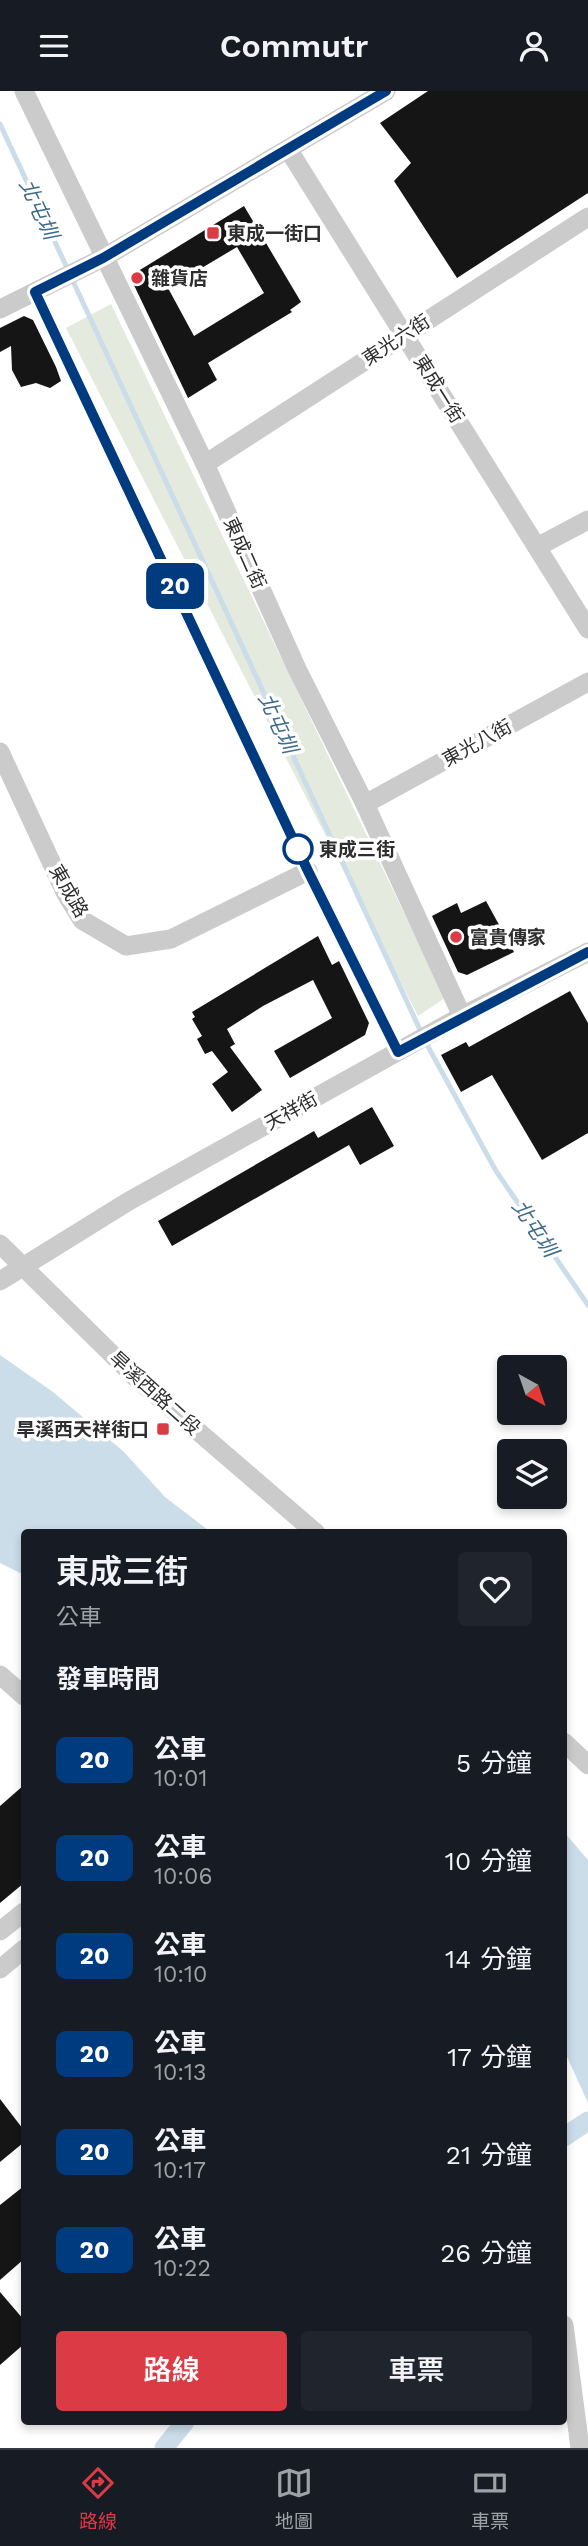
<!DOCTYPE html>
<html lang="zh-TW">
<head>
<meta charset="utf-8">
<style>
  :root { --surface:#171b24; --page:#20242c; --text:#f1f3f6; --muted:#9ea1a6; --line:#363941; --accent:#da3b45 }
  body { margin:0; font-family:"Work Sans","Noto Sans TC",sans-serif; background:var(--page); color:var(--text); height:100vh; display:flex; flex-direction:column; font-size:26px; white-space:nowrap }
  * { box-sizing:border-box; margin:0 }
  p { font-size:23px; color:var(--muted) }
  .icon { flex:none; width:38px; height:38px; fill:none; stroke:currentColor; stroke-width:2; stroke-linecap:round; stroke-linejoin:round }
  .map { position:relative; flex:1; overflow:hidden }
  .side { position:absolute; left:21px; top:1438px; width:546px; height:896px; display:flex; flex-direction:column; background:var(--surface); border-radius:7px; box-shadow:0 4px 10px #0003 }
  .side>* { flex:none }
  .badge { padding:0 14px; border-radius:10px; font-size:24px; line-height:46px }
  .needle { width:46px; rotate:140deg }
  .controls { position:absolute; left:497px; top:1264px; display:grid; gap:14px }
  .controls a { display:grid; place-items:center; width:70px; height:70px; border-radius:7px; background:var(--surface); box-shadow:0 4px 10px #0003; font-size:35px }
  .map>.badge { position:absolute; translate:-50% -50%; box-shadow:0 0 0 4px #fff }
  h2 { padding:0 35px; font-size:26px; line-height:63px }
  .round { display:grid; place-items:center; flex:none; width:74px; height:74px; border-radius:7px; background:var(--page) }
  .overview { display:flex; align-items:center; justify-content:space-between; height:119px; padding:0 35px }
  h1 { font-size:33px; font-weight:600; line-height:52px }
  .cta { display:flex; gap:14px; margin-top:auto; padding:14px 35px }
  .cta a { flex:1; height:80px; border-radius:7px; background:var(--accent); color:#fff; font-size:28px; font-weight:600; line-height:80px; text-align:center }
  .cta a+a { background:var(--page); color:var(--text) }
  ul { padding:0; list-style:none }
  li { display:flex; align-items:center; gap:21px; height:98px; padding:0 35px }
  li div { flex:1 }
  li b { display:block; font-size:26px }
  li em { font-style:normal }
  li .badge { min-width:77px; font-weight:700; text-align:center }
  header { display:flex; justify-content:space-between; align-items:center; height:91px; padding:0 35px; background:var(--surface); font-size:32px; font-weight:600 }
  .dock { display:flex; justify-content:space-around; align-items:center; height:98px; border-top:2px solid var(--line); background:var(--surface); font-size:19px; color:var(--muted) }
  .dock a { display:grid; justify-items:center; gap:4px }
  .dock .active { color:var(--accent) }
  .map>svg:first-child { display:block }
  .green { fill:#e4eadd }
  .water { fill:#cadde9 }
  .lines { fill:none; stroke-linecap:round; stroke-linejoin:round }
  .stream { stroke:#cadde9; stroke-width:5 }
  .canal { stroke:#cadde9; stroke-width:19 }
  .building { fill:#151515; fill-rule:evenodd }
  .street { stroke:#cbcbcb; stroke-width:19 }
  .line-casing { stroke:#fff; stroke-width:16 }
  .line { stroke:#003b80; stroke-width:10 }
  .poi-dot { fill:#da3b45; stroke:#fff; stroke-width:2.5 }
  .stop-dot { fill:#fff; stroke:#003b80; stroke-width:3.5 }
  .labels { text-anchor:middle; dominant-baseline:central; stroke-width:7; stroke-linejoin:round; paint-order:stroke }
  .poi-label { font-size:19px; font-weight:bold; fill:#2e2e2e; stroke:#fff; text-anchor:start }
  .street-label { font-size:19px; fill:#2e2e2e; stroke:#fff }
  .stop-label { font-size:19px; font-weight:bold; fill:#2e2e2e; stroke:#fff; text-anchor:start }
  .water-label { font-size:21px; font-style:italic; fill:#416d8b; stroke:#fff }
</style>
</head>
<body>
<header><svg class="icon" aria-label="menu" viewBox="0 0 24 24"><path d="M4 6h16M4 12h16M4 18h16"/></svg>Commutr<svg class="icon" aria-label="person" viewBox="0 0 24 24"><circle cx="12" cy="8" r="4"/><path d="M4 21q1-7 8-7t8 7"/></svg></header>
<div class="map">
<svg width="588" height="2357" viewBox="0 0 588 2357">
  <rect width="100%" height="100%" fill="#fff"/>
  <polygon class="green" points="111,213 445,907 418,925 66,237"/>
  <g class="water">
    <polygon points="0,1264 53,1301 124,1361 165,1406 212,1442 24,1442 24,1484 0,1472"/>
    <polygon points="564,1741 588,1769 588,2012 564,1959"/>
  </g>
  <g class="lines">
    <g class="stream">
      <polyline points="0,33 68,179"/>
      <polyline points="72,188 421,941"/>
      <polyline points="425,950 496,1080 588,1214"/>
    </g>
    <g class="canal">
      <polyline points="564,2046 588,2030"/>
      <polyline points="164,2357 185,2331"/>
    </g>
  </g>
  <g class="building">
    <polygon points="428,0 588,0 588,102 457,187 394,90 411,72 380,32"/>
    <path d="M244,115L301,211L290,219L292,221L208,272L217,289L188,307L132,190L135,182ZM237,156L264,202L194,245L168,197Z"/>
    <polygon points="24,225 33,229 56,276 61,290 50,297 36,292 21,296 12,279 11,255 0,261 0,237"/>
    <polygon points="486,810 514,861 467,884 458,881 432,825 457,812 461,822"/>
    <polygon points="318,845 332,874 339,870 369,932 365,944 290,987 274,960 332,927 313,889 263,915 227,938 235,953 230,956 262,999 232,1021 212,993 228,981 212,960 205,963 197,948 202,945 192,928 195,926 192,921"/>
    <polygon points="570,900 588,932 588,1042 542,1069 492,984 461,1001 441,964 466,951 469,956"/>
    <polygon points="372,1016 394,1055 360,1074 349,1054 172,1155 158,1130 314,1040 318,1047"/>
    <polygon points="24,1694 24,1792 0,1812 0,1715"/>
    <polygon points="0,2008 23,2038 23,2052 0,2071"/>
    <polygon points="24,2095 24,2168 0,2189 0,2114"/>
    <polygon points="0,2201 24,2229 24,2253 0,2274"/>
  </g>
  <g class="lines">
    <g class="street">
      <polyline points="24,0 205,373 297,578 365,713 462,925"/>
      <polyline points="288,58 588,538"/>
      <polyline points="0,218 103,167 386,0"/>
      <polyline points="205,373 588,126"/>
      <polyline points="537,456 588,429"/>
      <polyline points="0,661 66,803 82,829 126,855 171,848 308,780"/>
      <polyline points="365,713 588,591"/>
      <polyline points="0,1153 135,1286 316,1442"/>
      <polyline points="0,1190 129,1110 462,925 588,861"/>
      <polyline points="0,1584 24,1605"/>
      <polyline points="564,1651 588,1674"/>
      <polyline points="0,1840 24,1821"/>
      <polyline points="0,1878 24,1858"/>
      <polyline points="564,2234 580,2357"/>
    </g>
  </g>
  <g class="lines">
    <defs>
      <polyline id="line" points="386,0 103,167 35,201 308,780 398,961 588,861"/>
    </defs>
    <use href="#line" class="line-casing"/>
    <use href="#line" class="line"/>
  </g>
  <g class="poi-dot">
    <rect x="206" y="135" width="14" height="14" rx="3.5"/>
    <circle cx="137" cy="187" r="7"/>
    <circle cx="456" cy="846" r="7"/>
    <rect x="156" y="1331" width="14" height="14" rx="3.5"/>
  </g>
  <circle class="stop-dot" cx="298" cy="758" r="14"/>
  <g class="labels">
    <g class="poi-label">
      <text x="227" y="142">東成一街口</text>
      <text x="151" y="187">雜貨店</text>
      <text x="470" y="846">富貴傳家</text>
      <text x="149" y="1338" text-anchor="end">旱溪西天祥街口</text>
    </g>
    <g class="street-label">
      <text transform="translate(396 249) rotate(-33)">東光六街</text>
      <text transform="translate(439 298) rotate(58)">東成一街</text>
      <text transform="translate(245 462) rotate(66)">東成二街</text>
      <text transform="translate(477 652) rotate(-29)">東光八街</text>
      <text transform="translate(69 800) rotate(60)">東成路</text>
      <text transform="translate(291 1020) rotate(-29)">天祥街</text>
      <text transform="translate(155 1302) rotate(42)">旱溪西路二段</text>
    </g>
    <g class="stop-label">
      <text x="319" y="758">東成三街</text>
    </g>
    <g class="water-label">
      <text transform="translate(39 118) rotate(65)">北屯圳</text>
      <text transform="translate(278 632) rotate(65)">北屯圳</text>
      <text transform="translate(535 1137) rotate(56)">北屯圳</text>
    </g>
  </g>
</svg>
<div class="controls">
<a><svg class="needle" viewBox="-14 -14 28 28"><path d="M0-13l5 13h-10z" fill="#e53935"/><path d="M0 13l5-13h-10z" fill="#9ea1a6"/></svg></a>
<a><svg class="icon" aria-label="layers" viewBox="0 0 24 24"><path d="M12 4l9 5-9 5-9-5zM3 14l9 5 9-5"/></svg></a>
</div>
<b class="badge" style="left:175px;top:495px;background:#003b80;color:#fff">20</b>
<section class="side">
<div class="overview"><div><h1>東成三街</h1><p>公車</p></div><a class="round"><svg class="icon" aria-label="heart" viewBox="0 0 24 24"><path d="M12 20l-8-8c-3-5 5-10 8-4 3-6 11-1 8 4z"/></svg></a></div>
<h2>發車時間</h2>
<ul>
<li><span class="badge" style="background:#003b80;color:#fff">20</span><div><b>公車</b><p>10:01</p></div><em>5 分鐘</em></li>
<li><span class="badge" style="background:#003b80;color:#fff">20</span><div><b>公車</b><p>10:06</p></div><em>10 分鐘</em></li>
<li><span class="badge" style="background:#003b80;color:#fff">20</span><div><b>公車</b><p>10:10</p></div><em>14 分鐘</em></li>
<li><span class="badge" style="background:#003b80;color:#fff">20</span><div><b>公車</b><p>10:13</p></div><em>17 分鐘</em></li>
<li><span class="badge" style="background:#003b80;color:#fff">20</span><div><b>公車</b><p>10:17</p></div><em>21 分鐘</em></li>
<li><span class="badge" style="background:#003b80;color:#fff">20</span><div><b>公車</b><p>10:22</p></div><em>26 分鐘</em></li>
</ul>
<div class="cta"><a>路線</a><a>車票</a></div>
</section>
</div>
<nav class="dock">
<a class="active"><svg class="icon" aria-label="directions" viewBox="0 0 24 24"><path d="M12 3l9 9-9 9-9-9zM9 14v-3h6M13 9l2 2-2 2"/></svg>路線</a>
<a><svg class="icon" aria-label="map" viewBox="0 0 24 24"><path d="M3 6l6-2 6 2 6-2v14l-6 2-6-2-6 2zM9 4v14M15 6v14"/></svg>地圖</a>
<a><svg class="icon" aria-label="tickets" viewBox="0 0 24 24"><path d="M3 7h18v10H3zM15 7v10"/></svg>車票</a>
</nav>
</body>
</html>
